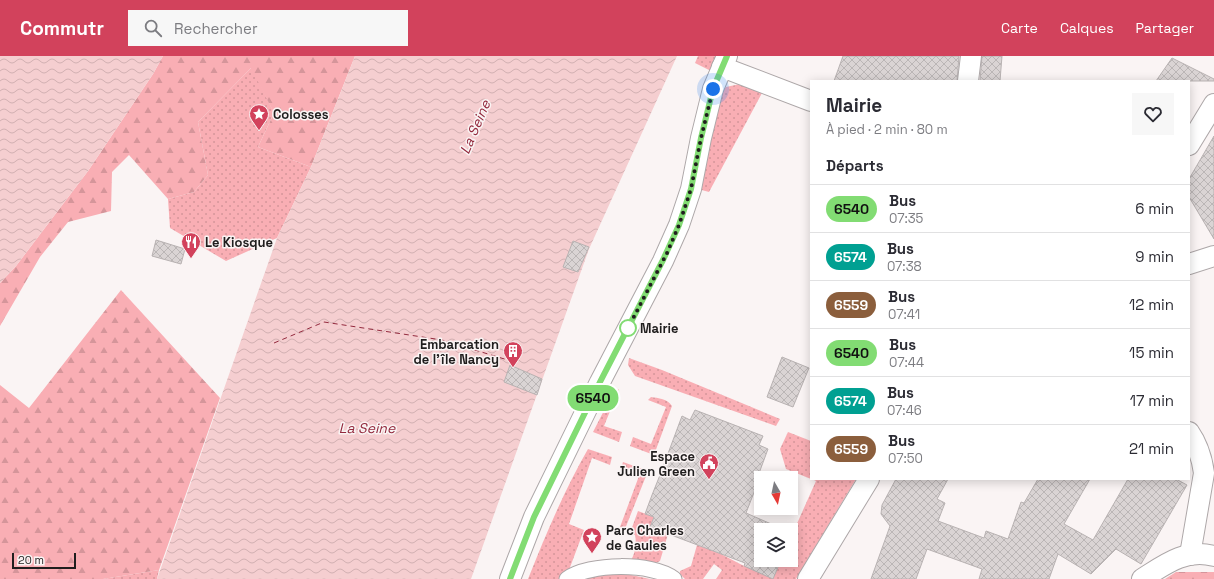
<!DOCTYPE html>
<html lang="fr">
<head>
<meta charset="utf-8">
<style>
  :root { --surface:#fff; --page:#f7f7f7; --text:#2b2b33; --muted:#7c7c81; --line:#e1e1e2; --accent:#d2425c }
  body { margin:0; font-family:"Space Grotesk",sans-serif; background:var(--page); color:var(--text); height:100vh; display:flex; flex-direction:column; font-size:15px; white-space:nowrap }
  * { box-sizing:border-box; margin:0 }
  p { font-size:13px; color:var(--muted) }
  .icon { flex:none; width:22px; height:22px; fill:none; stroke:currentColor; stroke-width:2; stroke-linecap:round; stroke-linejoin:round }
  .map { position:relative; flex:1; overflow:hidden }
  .details { position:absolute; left:810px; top:24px; width:380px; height:400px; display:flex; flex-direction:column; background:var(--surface); border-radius:0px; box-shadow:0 2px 10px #0003 }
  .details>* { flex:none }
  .badge { padding:0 8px; border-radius:13px; font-size:14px; line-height:26px }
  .needle { width:26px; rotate:171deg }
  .buttons { position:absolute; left:754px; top:415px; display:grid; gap:8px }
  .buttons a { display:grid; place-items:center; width:44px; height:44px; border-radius:0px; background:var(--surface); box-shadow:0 2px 10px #0003; font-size:20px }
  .scale { position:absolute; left:12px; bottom:10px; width:64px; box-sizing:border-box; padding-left:4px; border:2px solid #201e1e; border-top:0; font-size:11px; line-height:14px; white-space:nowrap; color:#201e1e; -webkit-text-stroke:3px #faf4f4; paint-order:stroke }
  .you { position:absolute; width:20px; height:20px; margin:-10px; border:3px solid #fff; border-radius:50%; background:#1a73e8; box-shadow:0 0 0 6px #1a73e833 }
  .map>.badge { position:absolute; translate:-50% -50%; box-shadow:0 0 0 2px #fff }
  h2 { padding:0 16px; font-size:15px; line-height:36px }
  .round { display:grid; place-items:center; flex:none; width:42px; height:42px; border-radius:0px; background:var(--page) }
  .head { display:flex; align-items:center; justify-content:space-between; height:68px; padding:0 16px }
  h1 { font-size:19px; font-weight:600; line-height:30px }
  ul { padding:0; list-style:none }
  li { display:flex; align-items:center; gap:12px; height:48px; padding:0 16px; border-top:1px solid var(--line) }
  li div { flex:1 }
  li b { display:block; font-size:15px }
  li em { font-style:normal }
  li .badge { min-width:44px; font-weight:700; text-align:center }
  header { display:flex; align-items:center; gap:24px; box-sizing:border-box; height:56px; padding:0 20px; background:var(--accent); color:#fff }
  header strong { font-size:19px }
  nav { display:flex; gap:22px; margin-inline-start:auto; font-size:14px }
  .search { width:280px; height:36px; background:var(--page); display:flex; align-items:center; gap:10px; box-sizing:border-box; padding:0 14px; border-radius:0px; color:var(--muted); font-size:15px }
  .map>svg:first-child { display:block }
  .grass { fill:url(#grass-dots) }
  .forest { fill:url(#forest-firs) }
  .water { fill:url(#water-waves) }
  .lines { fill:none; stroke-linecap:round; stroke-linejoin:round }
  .ferry { stroke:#93293d; stroke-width:1; stroke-dasharray:5 4; stroke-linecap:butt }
  .building { fill:url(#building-cross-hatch); stroke:#b8b2b2 }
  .pedestrian-casing { stroke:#ada7a8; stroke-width:17 }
  .minor-casing { stroke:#ada7a8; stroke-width:22 }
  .pedestrian { stroke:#fff; stroke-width:15 }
  .minor { stroke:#fff; stroke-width:20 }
  .line-casing { stroke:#fff; stroke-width:9 }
  .line { stroke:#82dc73; stroke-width:6 }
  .walk { stroke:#201e1e; stroke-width:4; stroke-dasharray:0 7.2 }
  .stop-dot { fill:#fff; stroke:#82dc73; stroke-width:2 }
  .labels { text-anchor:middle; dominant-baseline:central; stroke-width:3; stroke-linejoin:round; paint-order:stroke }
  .poi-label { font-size:13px; font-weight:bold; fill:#201e1e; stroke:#faf4f4; text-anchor:start }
  .stop-label { font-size:13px; font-weight:bold; fill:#201e1e; stroke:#faf4f4; text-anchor:start }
  .water-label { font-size:14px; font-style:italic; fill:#93293d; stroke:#faf4f4 }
</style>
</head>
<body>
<header>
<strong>Commutr</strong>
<div class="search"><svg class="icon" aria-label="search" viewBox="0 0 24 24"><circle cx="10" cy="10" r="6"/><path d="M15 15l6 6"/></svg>Rechercher</div>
<nav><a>Carte</a><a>Calques</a><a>Partager</a></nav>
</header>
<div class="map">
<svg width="1214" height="523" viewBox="0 0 1214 523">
  <defs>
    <pattern id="grass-dots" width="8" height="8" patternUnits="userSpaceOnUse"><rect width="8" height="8" fill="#f9aeb4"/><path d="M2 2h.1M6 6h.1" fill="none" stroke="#d5959a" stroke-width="1.8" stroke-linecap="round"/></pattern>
    <pattern id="forest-firs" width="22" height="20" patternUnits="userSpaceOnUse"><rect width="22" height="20" fill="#f9aeb4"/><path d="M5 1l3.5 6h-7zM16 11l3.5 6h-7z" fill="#d5959a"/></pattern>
    <pattern id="water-waves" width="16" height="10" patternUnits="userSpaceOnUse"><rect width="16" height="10" fill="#f5ced0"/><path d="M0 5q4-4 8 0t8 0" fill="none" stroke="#d2b0b2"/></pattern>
    <pattern id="building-cross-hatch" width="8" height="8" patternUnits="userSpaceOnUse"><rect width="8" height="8" fill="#dad4d4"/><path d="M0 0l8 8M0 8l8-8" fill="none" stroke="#bbb6b6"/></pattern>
  </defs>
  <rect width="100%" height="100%" fill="#faf4f4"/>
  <g class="grass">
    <polygon points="698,0 716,0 711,15 695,7"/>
    <polygon points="252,11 274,57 258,91 311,111 277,182 226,205 170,172 168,143 194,136 208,119 198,66"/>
    <polygon points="740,28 762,37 709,136 698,133 720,37 726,31"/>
    <polygon points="629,302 662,314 780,363 776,370 635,320 628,309"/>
    <polygon points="619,333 604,370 622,376 619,386 593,376 613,337"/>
    <path d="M651,341C658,342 668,343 672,350L654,399L630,390L633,381L651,388L666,351L648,344Z"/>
    <polygon points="788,376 811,385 811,423 786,413 780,393"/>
    <path d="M588,393L612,401L610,409L592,402L569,468L584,474L569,514L560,523H528C546,478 564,435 588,393Z"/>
    <polygon points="623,406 648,415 625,473 620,471 639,420 621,413"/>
    <polygon points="812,423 856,423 796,523 716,523 722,514 714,508 703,523 685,523 680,518 680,515 691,510 697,489 719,497 744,510 781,504 791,504 791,481 816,425"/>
    <path d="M638,455L654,461L650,471L668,478L660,505L654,508L629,507C635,499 637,489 635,479L630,477Z"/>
    <polygon points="159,514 157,523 103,523"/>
    <polygon points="617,516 650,523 582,523"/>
  </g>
  <g class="forest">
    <polygon points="163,0 355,0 311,111 258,91 274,57 251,12 198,66 208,119 194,136 168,143 129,99 112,116 111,155 68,166 40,201 0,270 0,227 16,210 88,115 153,18"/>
    <polygon points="121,234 220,342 159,514 103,523 0,523 0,329 29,352"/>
    <polygon points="1176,516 1214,516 1214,523 1165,523"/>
  </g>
  <g class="water">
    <polygon points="0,0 163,0 153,18 88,115 16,210 0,227"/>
    <polygon points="355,0 677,0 589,193 471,523 157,523 277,182 311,111"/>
  </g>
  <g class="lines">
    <polyline class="ferry" points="274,287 324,266 442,284 511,305"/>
  </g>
  <g class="building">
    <polygon points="843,0 959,0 957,25 834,25"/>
    <polygon points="982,0 1002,0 1000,25 980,25"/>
    <polygon points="1172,2 1214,23 1214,25 1156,25"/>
    <polygon points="1214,80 1214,183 1189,141 1189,123"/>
    <polygon points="156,184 185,193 181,208 152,200"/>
    <polygon points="573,185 589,191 578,216 563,211"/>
    <polygon points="782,301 809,312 793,351 767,341"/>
    <polygon points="510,309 542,323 537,339 504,326"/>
    <polygon points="695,354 763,380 759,389 768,393 758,420 760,421 746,457 785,474 761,474 761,504 781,504 773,523 744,510 745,507 650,471 654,461 645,458 652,439 660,419 682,360 690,364"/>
    <polygon points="896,423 948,423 937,443 945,447 938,465 984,482 986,475 1008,483 1021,446 1024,447 1038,423 1090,423 1064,468 1093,484 1128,423 1176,423 1187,429 1141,508 1116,493 1091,518 1058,498 1049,523 979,523 982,513 927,493 916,523 871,523 890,470 881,458 882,449"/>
  </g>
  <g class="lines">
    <defs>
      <path id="pedestrian" d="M567,523C589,507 652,506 674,523"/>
      <g id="minor">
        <polyline points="722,11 811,45"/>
        <polyline points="968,25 971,0"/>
        <polyline points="1189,89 1214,48"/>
        <polyline points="1189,208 1214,200"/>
        <path d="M1189,376C1198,389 1202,402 1204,417L1190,499"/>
        <polyline points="510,523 534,461 600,326 663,205 679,169 691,133 701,82 713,33 727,0"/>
        <polyline points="808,523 869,423"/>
        <path d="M1142,523C1164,509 1186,492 1214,500"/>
      </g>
    </defs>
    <use href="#pedestrian" class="pedestrian-casing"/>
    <use href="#minor" class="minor-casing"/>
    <use href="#pedestrian" class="pedestrian"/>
    <use href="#minor" class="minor"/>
  </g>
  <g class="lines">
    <defs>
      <polyline id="line" points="510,523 534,461 600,326 663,204 679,169 691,133 701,82 713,33 727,0"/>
    </defs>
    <use href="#line" class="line-casing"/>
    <use href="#line" class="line"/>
    <polyline class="walk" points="628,272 626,276 667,197 679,169 691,133 701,82 713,33"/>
  </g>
  <defs>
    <symbol id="sight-pin" viewBox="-11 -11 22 30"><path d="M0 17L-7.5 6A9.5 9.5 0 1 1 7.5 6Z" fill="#d2425c" stroke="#faf4f4"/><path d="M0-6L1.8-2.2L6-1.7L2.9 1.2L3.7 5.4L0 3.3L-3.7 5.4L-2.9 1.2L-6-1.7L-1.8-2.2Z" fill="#fff"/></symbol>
    <symbol id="restaurant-pin" viewBox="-11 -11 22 30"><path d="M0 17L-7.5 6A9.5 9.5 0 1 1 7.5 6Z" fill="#d2425c" stroke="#faf4f4"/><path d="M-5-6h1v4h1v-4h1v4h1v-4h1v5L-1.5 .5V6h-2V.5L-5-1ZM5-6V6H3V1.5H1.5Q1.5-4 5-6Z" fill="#fff"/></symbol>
    <symbol id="building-pin" viewBox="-11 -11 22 30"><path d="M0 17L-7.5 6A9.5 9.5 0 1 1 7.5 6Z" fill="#d2425c" stroke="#faf4f4"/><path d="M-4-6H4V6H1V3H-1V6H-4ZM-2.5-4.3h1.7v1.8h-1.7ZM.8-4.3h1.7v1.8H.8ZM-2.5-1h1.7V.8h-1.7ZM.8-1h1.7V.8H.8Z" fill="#fff"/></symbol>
    <symbol id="civic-pin" viewBox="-11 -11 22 30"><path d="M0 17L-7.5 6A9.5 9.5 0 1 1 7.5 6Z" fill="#d2425c" stroke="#faf4f4"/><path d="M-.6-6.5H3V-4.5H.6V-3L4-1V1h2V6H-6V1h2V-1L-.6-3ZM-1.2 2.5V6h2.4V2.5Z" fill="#fff"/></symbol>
  </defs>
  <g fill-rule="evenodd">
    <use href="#sight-pin" x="248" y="47" width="22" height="30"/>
    <use href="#restaurant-pin" x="180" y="175" width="22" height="30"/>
    <use href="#building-pin" x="502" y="284" width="22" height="30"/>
    <use href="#civic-pin" x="698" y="396" width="22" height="30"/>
    <use href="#sight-pin" x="581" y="470" width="22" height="30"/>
  </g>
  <circle class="stop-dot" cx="628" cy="272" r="8"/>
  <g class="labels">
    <g class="poi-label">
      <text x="273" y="58">Colosses</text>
      <text x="205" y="186">Le Kiosque</text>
      <text x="499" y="288" text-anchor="end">Embarcation<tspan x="499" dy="15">de l'île Nancy</tspan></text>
      <text x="695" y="400" text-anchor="end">Espace<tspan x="695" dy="15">Julien Green</tspan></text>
      <text x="606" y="474">Parc Charles<tspan x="606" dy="15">de Gaules</tspan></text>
    </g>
    <g class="stop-label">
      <text x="640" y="272">Mairie</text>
    </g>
    <g class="water-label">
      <text transform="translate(475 71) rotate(-67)">La Seine</text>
      <text x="367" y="372">La Seine</text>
    </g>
  </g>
</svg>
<div class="buttons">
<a><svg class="needle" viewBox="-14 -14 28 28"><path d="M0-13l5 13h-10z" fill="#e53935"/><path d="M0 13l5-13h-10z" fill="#7c7c81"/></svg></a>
<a><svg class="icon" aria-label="layers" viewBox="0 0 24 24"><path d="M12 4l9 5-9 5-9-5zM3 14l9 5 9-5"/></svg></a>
</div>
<div class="scale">20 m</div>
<div class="you" style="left:713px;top:33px"></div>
<b class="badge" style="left:593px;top:342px;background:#82dc73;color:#111">6540</b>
<section class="details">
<div class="head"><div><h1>Mairie</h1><p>À pied · 2 min · 80 m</p></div><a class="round"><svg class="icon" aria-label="heart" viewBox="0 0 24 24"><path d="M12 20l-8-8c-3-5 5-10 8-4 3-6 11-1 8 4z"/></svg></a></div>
<h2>Départs</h2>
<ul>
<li><span class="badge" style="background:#82dc73;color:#111">6540</span><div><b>Bus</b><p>07:35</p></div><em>6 min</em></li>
<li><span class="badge" style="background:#00a092;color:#fff">6574</span><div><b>Bus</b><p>07:38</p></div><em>9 min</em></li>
<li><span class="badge" style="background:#8b5e3c;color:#fff">6559</span><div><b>Bus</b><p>07:41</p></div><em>12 min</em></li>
<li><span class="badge" style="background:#82dc73;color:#111">6540</span><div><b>Bus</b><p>07:44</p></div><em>15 min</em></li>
<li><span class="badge" style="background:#00a092;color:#fff">6574</span><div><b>Bus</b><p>07:46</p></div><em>17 min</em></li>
<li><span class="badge" style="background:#8b5e3c;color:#fff">6559</span><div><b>Bus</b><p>07:50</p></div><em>21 min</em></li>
</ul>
</section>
</div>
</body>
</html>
